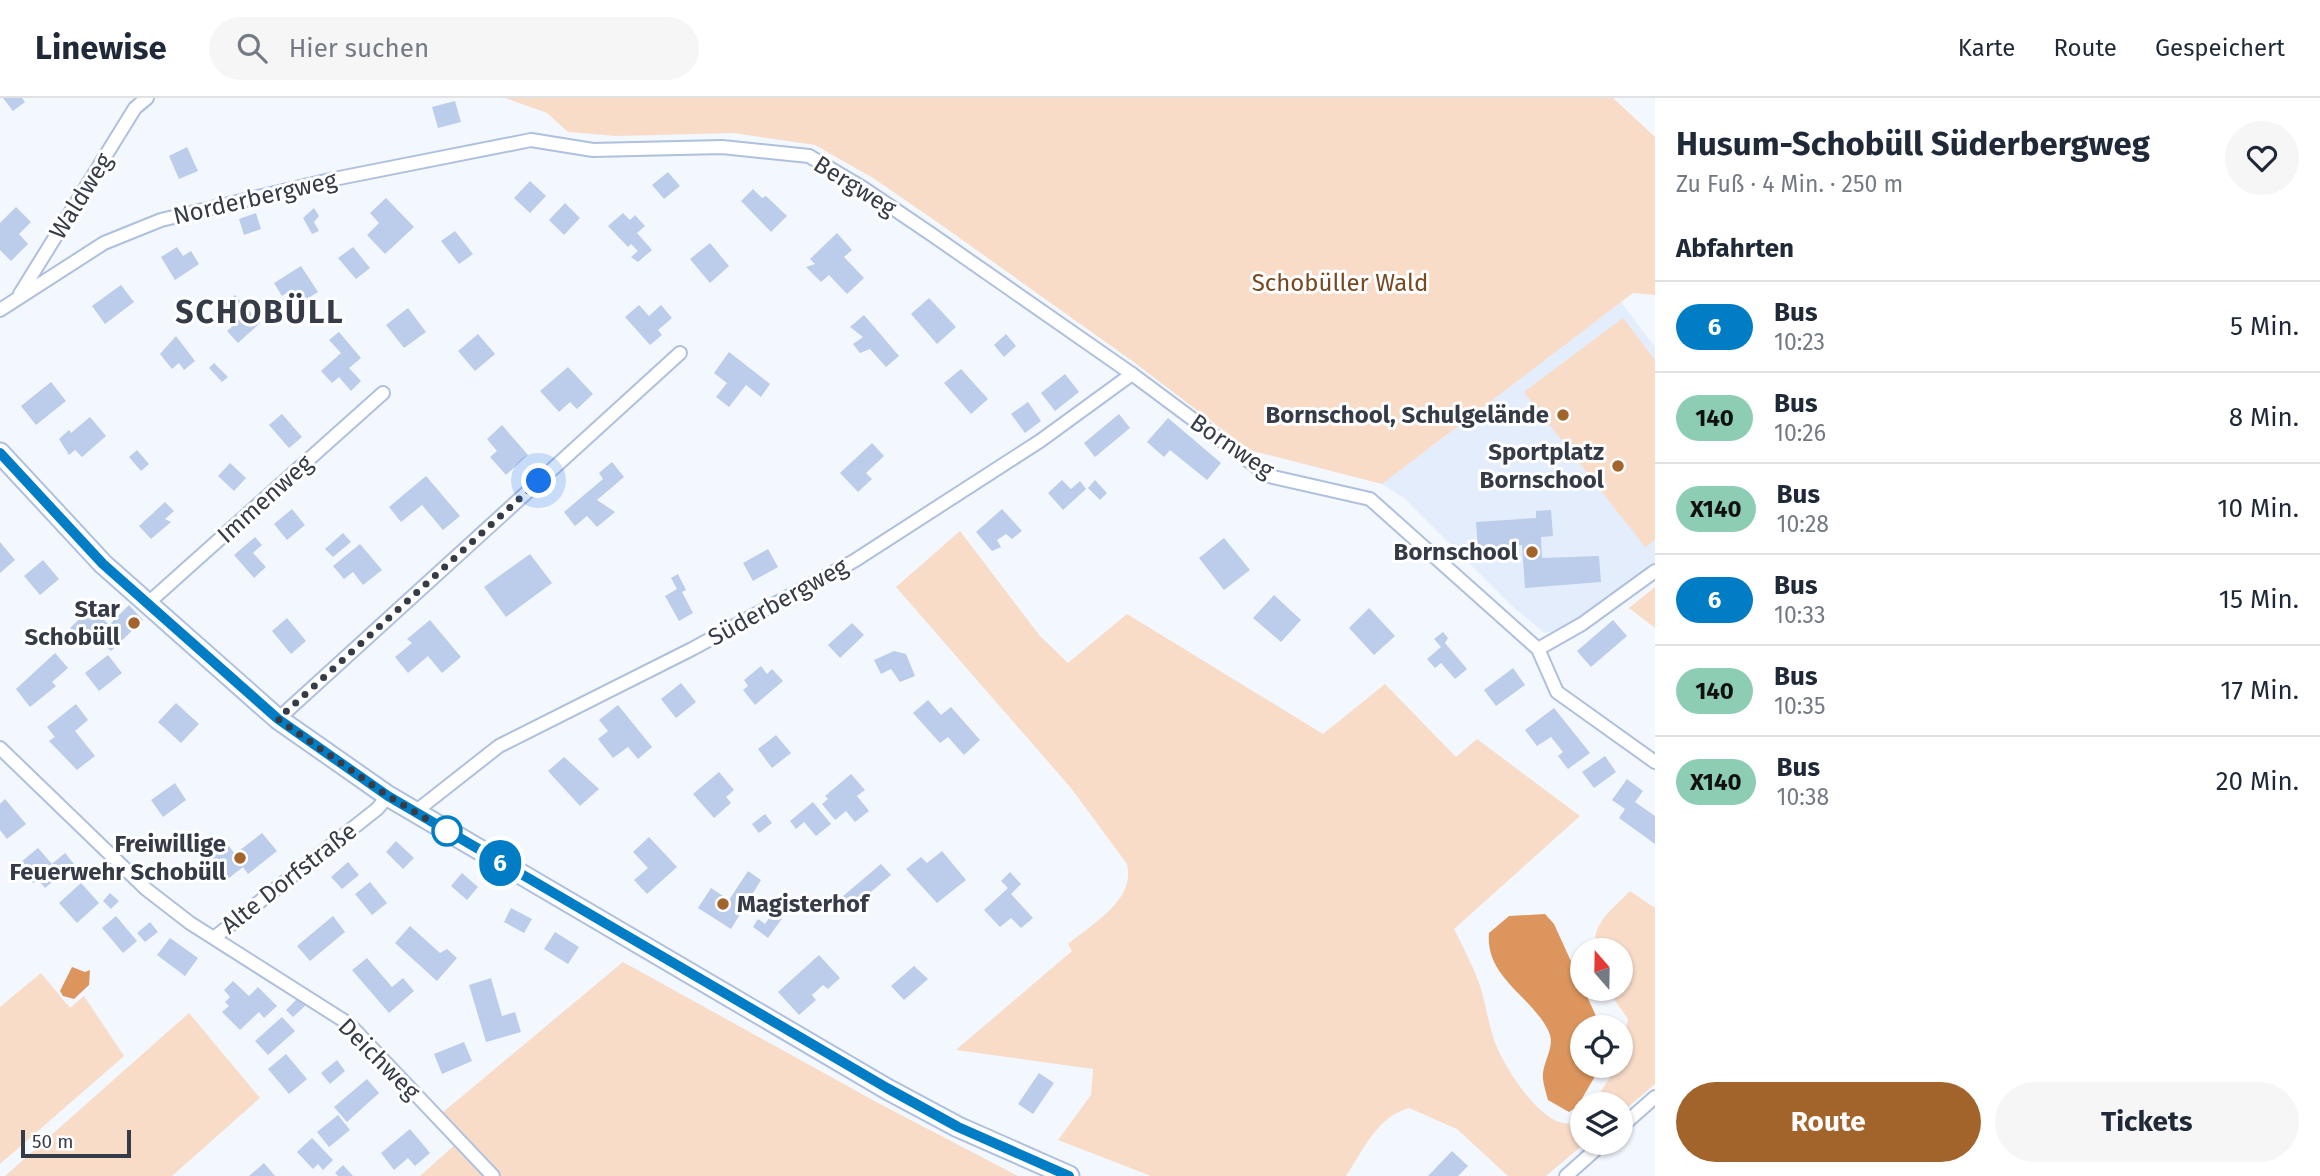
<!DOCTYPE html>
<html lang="de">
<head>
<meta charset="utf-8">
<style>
  :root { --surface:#fff; --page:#f6f6f7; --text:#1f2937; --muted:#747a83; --line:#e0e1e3; --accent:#a3642c }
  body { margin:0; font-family:"Fira Sans",sans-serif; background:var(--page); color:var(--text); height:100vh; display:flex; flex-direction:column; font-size:26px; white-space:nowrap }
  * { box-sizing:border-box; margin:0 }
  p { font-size:23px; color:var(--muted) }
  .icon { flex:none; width:38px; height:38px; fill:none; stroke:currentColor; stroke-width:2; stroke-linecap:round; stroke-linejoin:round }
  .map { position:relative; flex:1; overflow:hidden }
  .drawer { display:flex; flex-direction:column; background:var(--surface); width:665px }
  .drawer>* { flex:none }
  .badge { padding:0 14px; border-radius:23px; font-size:24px; line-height:46px }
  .needle { width:46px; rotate:340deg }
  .controls { position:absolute; left:1570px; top:840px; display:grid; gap:14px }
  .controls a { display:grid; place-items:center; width:63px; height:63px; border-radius:50%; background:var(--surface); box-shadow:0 2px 5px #0004; font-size:35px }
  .scale { position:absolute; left:21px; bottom:18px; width:110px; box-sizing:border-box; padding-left:7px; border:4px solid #353c48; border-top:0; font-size:19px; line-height:24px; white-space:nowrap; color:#353c48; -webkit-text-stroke:5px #fff; paint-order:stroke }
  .you { position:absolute; width:35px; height:35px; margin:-18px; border:5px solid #fff; border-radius:50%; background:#1a73e8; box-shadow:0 0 0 10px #1a73e833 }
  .map>.badge { position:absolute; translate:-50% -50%; box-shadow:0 0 0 4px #fff }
  h2 { padding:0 21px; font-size:26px; line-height:63px }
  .round { display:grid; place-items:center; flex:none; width:74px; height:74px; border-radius:37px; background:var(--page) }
  .head { display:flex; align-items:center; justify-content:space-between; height:119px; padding:0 21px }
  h1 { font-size:33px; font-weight:700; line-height:52px }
  .action { display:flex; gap:14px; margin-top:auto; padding:14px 21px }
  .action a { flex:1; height:80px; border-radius:42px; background:var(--accent); color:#fff; font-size:28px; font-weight:700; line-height:80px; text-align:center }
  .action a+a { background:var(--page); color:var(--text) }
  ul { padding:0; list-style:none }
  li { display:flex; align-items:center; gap:21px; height:91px; padding:0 21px; border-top:2px solid var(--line) }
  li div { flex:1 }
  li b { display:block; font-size:26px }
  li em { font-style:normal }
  li .badge { min-width:77px; font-weight:700; text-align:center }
  header { display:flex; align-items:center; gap:42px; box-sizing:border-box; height:98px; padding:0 35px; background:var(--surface); border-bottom:2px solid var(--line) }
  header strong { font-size:33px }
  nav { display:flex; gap:38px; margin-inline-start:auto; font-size:24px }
  .search { width:490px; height:63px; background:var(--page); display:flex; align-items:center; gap:18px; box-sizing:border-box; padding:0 24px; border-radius:38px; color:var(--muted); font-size:26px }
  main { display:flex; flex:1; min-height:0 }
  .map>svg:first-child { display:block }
  .built { fill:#e4edfc }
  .green { fill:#f8dcc8 }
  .water { fill:#dc965d }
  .building { fill:#bbcdeb }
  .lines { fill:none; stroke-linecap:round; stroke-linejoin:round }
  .minor-casing { stroke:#afc0df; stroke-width:16 }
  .secondary-casing { stroke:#afc0df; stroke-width:23 }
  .minor { stroke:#fff; stroke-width:12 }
  .secondary { stroke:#fff; stroke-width:19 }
  .line-casing { stroke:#fff; stroke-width:16 }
  .line { stroke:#007dc5; stroke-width:10 }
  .walk { stroke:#353c48; stroke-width:7; stroke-dasharray:0 12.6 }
  .poi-dot { fill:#a3642c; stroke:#fff; stroke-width:2.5 }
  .stop-dot { fill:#fff; stroke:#007dc5; stroke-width:3.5 }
  .labels { text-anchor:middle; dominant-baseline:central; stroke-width:6; stroke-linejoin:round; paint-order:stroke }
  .street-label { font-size:24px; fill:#353c48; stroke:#fff }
  .park-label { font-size:24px; fill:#78481f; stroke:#fff }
  .poi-label { font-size:24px; font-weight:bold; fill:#353c48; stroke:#fff; text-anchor:end }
  .district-label { font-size:32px; font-weight:bold; letter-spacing:2px; fill:#353c48; stroke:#fff }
</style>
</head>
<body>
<header>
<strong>Linewise</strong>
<div class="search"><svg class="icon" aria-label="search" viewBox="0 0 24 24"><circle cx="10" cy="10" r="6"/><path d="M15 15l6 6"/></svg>Hier suchen</div>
<nav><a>Karte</a><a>Route</a><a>Gespeichert</a></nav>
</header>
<main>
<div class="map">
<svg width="1655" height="1078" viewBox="0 0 1655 1078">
  <rect width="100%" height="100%" fill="#f3f7fe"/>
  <polygon class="built" points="1621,204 1655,249 1655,466 1584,517 1560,532 1545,535 1515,511 1404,400 1382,386"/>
  <g class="green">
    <polygon points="505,0 1613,0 1655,39 1655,197 1633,195 1382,386 1249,352 1135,265 940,126 873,80 815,47 734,35 616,38 568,34 547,15"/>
    <polygon points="1623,220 1655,262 1655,442 1645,449 1524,294"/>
    <path d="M960,433L1040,538L1068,565L1127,516L1323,636L1385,586L1456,659L1477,641L1580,718L1454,831C1463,849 1472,866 1479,885C1486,905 1488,927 1496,947C1506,972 1553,1048 1582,1019V1045H1585L1546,1078H1508L1457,1031L1409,1010C1377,1019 1364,1051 1346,1078H1151L1058,1042L1091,997L1093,971L956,952L1072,853L1068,846C1092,826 1136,802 1127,766L1071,690L896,489Z"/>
    <polygon points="1655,489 1655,530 1629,510"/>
    <path d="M1630,793L1655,810V986L1621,1015L1620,1006H1593L1617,968H1620L1628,921L1607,891H1620V852H1595C1592,824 1612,812 1630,793Z"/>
    <polygon points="623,864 880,1006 1018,1078 420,1078 458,1044 436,1020"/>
    <polygon points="41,875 70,910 84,898 124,958 0,1066 0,909"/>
    <polygon points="189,915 260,1000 172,1078 5,1078"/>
  </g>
  <g class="water">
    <path d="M1545,816L1554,826L1601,929H1582V968H1601L1577,1009L1569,1014L1548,1002C1546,994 1542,983 1543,975C1545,959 1556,947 1548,932C1531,898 1485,879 1489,835L1509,818Z"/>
    <polygon points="72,869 85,874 90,872 89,887 74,901 63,898 60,893"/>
  </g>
  <g class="building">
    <polygon points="3,0 22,0 25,4 13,13"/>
    <polygon points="455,3 461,24 438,30 432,9"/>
    <polygon points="187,49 198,73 179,81 169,58"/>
    <polygon points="668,74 680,88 664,101 652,87"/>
    <polygon points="530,83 546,98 530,115 514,100"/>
    <polygon points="753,91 762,100 766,98 787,118 771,134 741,103"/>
    <polygon points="386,100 414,129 385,156 367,137 379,125 370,115"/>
    <polygon points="565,105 580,120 564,137 549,122"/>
    <polygon points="16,109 31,124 19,136 28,146 11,163 0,152 0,125"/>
    <polygon points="314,110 319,118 314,124 319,133 312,136 303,120"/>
    <polygon points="256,115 261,131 244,137 239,121"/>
    <polygon points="623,115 630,122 635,117 645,128 637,135 652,152 638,164 631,159 638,153 631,146 628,149 608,128"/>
    <polygon points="455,133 473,156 459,166 441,143"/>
    <polygon points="837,135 852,152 844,159 864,180 847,196 829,177 821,184 806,169 815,166 810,161"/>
    <polygon points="710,145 729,168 710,185 690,161"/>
    <polygon points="177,149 183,158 191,153 199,166 175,182 161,159"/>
    <polygon points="353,149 370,170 356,181 338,160"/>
    <polygon points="301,168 318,194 299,206 291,192 282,198 274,185"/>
    <polygon points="121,187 134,204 105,226 92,208"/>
    <polygon points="235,197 260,225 238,245 227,233 234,227 220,211"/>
    <polygon points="929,200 956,229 937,246 911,216"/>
    <polygon points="639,207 649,218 661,207 672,220 658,232 662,237 650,247 625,219"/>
    <polygon points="408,210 426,234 404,250 386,227"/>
    <polygon points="864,217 899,258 886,269 870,251 860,255 853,246 863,239 850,229"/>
    <polygon points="339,234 361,260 349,270 361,283 351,293 339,279 332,285 321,273 341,255 329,242"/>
    <polygon points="478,236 495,256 475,273 458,253"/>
    <polygon points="1006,236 1016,248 1004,259 994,247"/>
    <polygon points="176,238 195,263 184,272 179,265 172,271 160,256"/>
    <polygon points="729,254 770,286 761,299 746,287 729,309 716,299 727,285 714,275"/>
    <polygon points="214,265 228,279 222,284 209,270"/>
    <polygon points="568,269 593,296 577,311 570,304 559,314 540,293"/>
    <polygon points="961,271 988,301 971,316 944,285"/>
    <polygon points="1065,276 1079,294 1055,313 1041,295"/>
    <polygon points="51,284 66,303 36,327 21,308"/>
    <polygon points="1028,304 1041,323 1025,335 1011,316"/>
    <polygon points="282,316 302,339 289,350 269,327"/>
    <polygon points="1119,316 1130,330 1095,359 1084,345"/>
    <polygon points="90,319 106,338 82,359 75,352 69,357 59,341 69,332 71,335"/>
    <polygon points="1168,320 1221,365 1207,382 1170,352 1164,359 1147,344"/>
    <polygon points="502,327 528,357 506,377 490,359 497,353 487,341"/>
    <polygon points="872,345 884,358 866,375 872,381 858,394 840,375"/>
    <polygon points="137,352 149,366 141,373 129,359"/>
    <polygon points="612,364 624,379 597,402 615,414 597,429 587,418 575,428 564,414 603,381 599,375"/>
    <polygon points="230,365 246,380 234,393 218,378"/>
    <polygon points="426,378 460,418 443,432 422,407 401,424 389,409"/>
    <polygon points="1062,382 1071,391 1080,383 1086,391 1063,412 1048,395"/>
    <polygon points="1095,382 1107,395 1100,402 1088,390"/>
    <polygon points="165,404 174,413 165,421 171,424 151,441 139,428"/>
    <polygon points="292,411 305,427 287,442 274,426"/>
    <polygon points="1002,411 1022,433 1012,441 1006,436 997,442 1001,449 992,453 976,434"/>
    <polygon points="1551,412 1553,438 1541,439 1542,460 1599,458 1601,484 1525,490 1522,447 1478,450 1476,424 1536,420 1536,413"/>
    <polygon points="343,435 351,444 333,459 325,451"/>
    <polygon points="255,439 262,447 253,455 266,469 254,480 234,457"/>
    <polygon points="1224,440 1250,472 1224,492 1199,460"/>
    <polygon points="0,444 15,462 0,475"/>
    <polygon points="360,446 382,472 363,487 353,474 344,481 333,468"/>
    <polygon points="768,451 778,469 753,483 743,465"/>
    <polygon points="530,456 552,485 506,519 484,489"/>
    <polygon points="43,462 59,481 40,497 24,478"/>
    <polygon points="678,476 686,492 682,494 693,515 679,523 665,498 677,491 671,480"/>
    <polygon points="1274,497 1301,522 1281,544 1253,520"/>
    <polygon points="129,507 143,522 111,553 96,538 86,547 70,530 92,509 109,527"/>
    <polygon points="1369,510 1395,538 1374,557 1349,530"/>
    <polygon points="287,520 306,543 291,556 272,533"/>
    <polygon points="430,522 461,559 442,575 428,558 408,575 395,559 412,545 407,541"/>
    <polygon points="1613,522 1627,538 1591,569 1577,553"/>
    <polygon points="852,525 864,537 840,560 828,547"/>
    <polygon points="1443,534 1448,540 1445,545 1467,571 1455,581 1441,565 1435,570 1427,561 1441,549 1434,541"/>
    <polygon points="894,553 906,556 915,578 900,584 891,571 881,576 874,562"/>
    <polygon points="55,555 68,570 52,584 56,588 30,609 16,591"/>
    <polygon points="108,557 122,575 99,593 85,575"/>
    <polygon points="761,568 767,576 772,571 783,583 755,607 743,592 748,588 744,582"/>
    <polygon points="1513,570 1525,587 1496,608 1484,592"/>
    <polygon points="681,585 696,604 676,620 661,601"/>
    <polygon points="928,602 941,617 951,609 980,642 964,657 948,639 940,645 913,615"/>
    <polygon points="176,605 199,626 181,645 158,624"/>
    <polygon points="76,606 88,622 75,633 95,658 77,672 49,643 55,639 47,629"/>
    <polygon points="618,607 652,649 638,661 628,649 613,660 598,641 608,633 599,622"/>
    <polygon points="1554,610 1590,655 1568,671 1558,658 1563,654 1551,639 1537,648 1525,632"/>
    <polygon points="776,637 791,655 772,670 758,651"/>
    <polygon points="1605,658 1616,674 1594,690 1582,674"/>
    <polygon points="564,659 599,691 580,708 548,673"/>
    <polygon points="719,674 734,692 726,699 731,705 714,720 693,696"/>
    <polygon points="851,676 865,692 857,698 869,713 855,724 846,713 835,722 822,706 828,701 825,698"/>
    <polygon points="1627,681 1643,693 1635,704 1655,718 1655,746 1619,720 1625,711 1612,702"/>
    <polygon points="175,685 186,702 163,719 151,702"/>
    <polygon points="5,701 26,726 7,741 0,732 0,706"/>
    <polygon points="813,704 831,726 816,738 804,724 796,731 790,723"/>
    <polygon points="765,716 772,725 759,735 752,726"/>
    <polygon points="262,735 277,753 248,776 243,769 224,784 207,764 228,747 235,756"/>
    <polygon points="649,739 677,769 647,796 634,782 648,770 633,754"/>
    <polygon points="396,743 414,760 403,771 386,754"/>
    <polygon points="38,750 52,766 65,755 74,766 45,790 39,783 33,785 21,764"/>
    <polygon points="942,753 966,782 937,805 906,771 921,759 927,765"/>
    <polygon points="348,764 359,777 342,791 331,779"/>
    <polygon points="881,766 891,777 849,812 847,809 843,812 836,804"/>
    <polygon points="748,773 761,782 731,831 698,810 711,790 729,802"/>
    <polygon points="1010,774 1021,786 1011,796 1033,820 1021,830 1011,820 1000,829 984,812 1008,790 1001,783"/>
    <polygon points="462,775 478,789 467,802 451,788"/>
    <polygon points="370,784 387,805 372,817 355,796"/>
    <polygon points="81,785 99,805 77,825 59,805"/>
    <polygon points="110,795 119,803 111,811 103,803"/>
    <polygon points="769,803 786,815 768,840 753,829 758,821 765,826 771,817 763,812"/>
    <polygon points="511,810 532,821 524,835 504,824"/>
    <polygon points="116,818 137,843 123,855 102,830"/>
    <polygon points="333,818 345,834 310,863 297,848"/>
    <polygon points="150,824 158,834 145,844 137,835"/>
    <polygon points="410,828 440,855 447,851 457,860 437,883 395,845"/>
    <polygon points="555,834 579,849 568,866 544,851"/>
    <polygon points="170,840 198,860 185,878 157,857"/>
    <polygon points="819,857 840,880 828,891 823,887 812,897 816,902 799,917 778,894"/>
    <polygon points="367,860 392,889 403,880 414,893 389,915 352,872"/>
    <polygon points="914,868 928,881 904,902 891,888"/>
    <polygon points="491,880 502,918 515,914 521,934 486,944 469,887"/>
    <polygon points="233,883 249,898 258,889 277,908 264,920 259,914 240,932 222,914 229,908 225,904 230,899 224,892"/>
    <polygon points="298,900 305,908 293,919 286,912"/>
    <polygon points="282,919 295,933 268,957 255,943"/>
    <polygon points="464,944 472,963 442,976 434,956"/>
    <polygon points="286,956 307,981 289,996 268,971"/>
    <polygon points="337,962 345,973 330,986 321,975"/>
    <polygon points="1039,975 1054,985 1033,1016 1018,1006"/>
    <polygon points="367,981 379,995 347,1024 334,1009"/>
    <polygon points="338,1017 350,1032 329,1049 317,1034"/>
    <polygon points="410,1031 430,1055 415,1068 408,1060 394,1072 381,1055"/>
    <polygon points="312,1040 333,1062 323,1072 318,1066 313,1071 297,1054"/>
    <polygon points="1452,1053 1468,1068 1458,1078 1428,1078"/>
    <polygon points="264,1065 275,1078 249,1078"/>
    <polygon points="343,1067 353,1078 338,1078 335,1075"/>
  </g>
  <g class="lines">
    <defs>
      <g id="minor">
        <polyline points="20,196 135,10 147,0"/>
        <polyline points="0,212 104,145 161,122 334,81 531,42 593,52 722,49 809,58 863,90 931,136 1132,276 1269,378 1370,401 1538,551 1557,594 1655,664"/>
        <polyline points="147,506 383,295"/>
        <polyline points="1538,551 1582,526 1655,473"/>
        <polyline points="278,621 680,255"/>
        <polyline points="0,650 146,791 190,825 349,926 493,1078"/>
        <polyline points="415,714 499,648 692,551 854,463 1040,343 1132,276"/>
        <polyline points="215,839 377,711 388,698"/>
        <polyline points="1620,1030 1655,999"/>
        <polyline points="1566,1078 1603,1045"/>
      </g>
      <polyline id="secondary" points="0,355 103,466 278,621 388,698 887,991 958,1029 1069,1078"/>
    </defs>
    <use href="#minor" class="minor-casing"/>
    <use href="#secondary" class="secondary-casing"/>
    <use href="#minor" class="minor"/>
    <use href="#secondary" class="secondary"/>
  </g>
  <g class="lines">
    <defs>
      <polyline id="line" points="0,355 103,466 278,621 388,698 887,990 958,1029 1069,1078"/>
    </defs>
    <use href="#line" class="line-casing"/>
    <use href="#line" class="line"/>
    <polyline class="walk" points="447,733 388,698 278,621 539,383"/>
  </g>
  <g class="poi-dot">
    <circle cx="1563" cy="317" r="7"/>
    <circle cx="1618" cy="368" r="7"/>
    <circle cx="1532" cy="454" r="7"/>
    <circle cx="134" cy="525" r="7"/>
    <circle cx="240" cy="760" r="7"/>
    <circle cx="723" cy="806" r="7"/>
  </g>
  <circle class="stop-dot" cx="447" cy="733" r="14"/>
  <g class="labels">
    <g class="street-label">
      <text transform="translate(855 88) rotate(32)">Bergweg</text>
      <text transform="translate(81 98) rotate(-58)">Waldweg</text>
      <text transform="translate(255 100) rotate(-13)">Norderbergweg</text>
      <text transform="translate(1232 348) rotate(34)">Bornweg</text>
      <text transform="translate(265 401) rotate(-42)">Immenweg</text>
      <text transform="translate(778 504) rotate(-29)">Süderbergweg</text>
      <text transform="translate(289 780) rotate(-38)">Alte Dorfstraße</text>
      <text transform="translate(379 961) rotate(45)">Deichweg</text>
    </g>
    <g class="park-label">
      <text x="1340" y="185">Schobüller Wald</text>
    </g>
    <g class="poi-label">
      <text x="1549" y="317">Bornschool, Schulgelände</text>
      <text x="1604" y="354">Sportplatz<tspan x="1604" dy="28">Bornschool</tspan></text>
      <text x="1518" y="454">Bornschool</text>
      <text x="120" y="511">Star<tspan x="120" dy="28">Schobüll</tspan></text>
      <text x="226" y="746">Freiwillige<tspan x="226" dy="28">Feuerwehr Schobüll</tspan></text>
      <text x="737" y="806" text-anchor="start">Magisterhof</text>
    </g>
    <g class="district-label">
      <text x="260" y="214">SCHOBÜLL</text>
    </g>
  </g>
</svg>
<div class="controls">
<a><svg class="needle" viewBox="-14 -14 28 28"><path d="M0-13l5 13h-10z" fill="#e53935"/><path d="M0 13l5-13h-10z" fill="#747a83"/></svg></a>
<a><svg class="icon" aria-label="locate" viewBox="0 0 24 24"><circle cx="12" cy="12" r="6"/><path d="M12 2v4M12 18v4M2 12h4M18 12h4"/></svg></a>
<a><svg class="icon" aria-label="layers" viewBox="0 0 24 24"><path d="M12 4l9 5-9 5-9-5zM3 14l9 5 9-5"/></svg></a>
</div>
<div class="scale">50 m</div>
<div class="you" style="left:539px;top:383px"></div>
<b class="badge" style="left:500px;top:765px;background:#007dc5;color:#fff">6</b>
</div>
<section class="drawer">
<div class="head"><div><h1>Husum-Schobüll Süderbergweg</h1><p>Zu Fuß · 4 Min. · 250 m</p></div><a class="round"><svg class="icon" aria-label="heart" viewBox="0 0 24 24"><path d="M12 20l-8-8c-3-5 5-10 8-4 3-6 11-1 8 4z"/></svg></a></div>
<h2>Abfahrten</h2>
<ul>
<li><span class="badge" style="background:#007dc5;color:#fff">6</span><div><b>Bus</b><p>10:23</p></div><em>5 Min.</em></li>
<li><span class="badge" style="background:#8ccdb4;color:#111">140</span><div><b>Bus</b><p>10:26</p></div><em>8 Min.</em></li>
<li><span class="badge" style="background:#8ccdb4;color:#111">X140</span><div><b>Bus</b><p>10:28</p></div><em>10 Min.</em></li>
<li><span class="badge" style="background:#007dc5;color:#fff">6</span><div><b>Bus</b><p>10:33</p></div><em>15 Min.</em></li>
<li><span class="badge" style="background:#8ccdb4;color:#111">140</span><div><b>Bus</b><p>10:35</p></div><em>17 Min.</em></li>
<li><span class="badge" style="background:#8ccdb4;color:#111">X140</span><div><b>Bus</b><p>10:38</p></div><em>20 Min.</em></li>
</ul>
<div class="action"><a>Route</a><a>Tickets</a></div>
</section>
</main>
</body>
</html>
